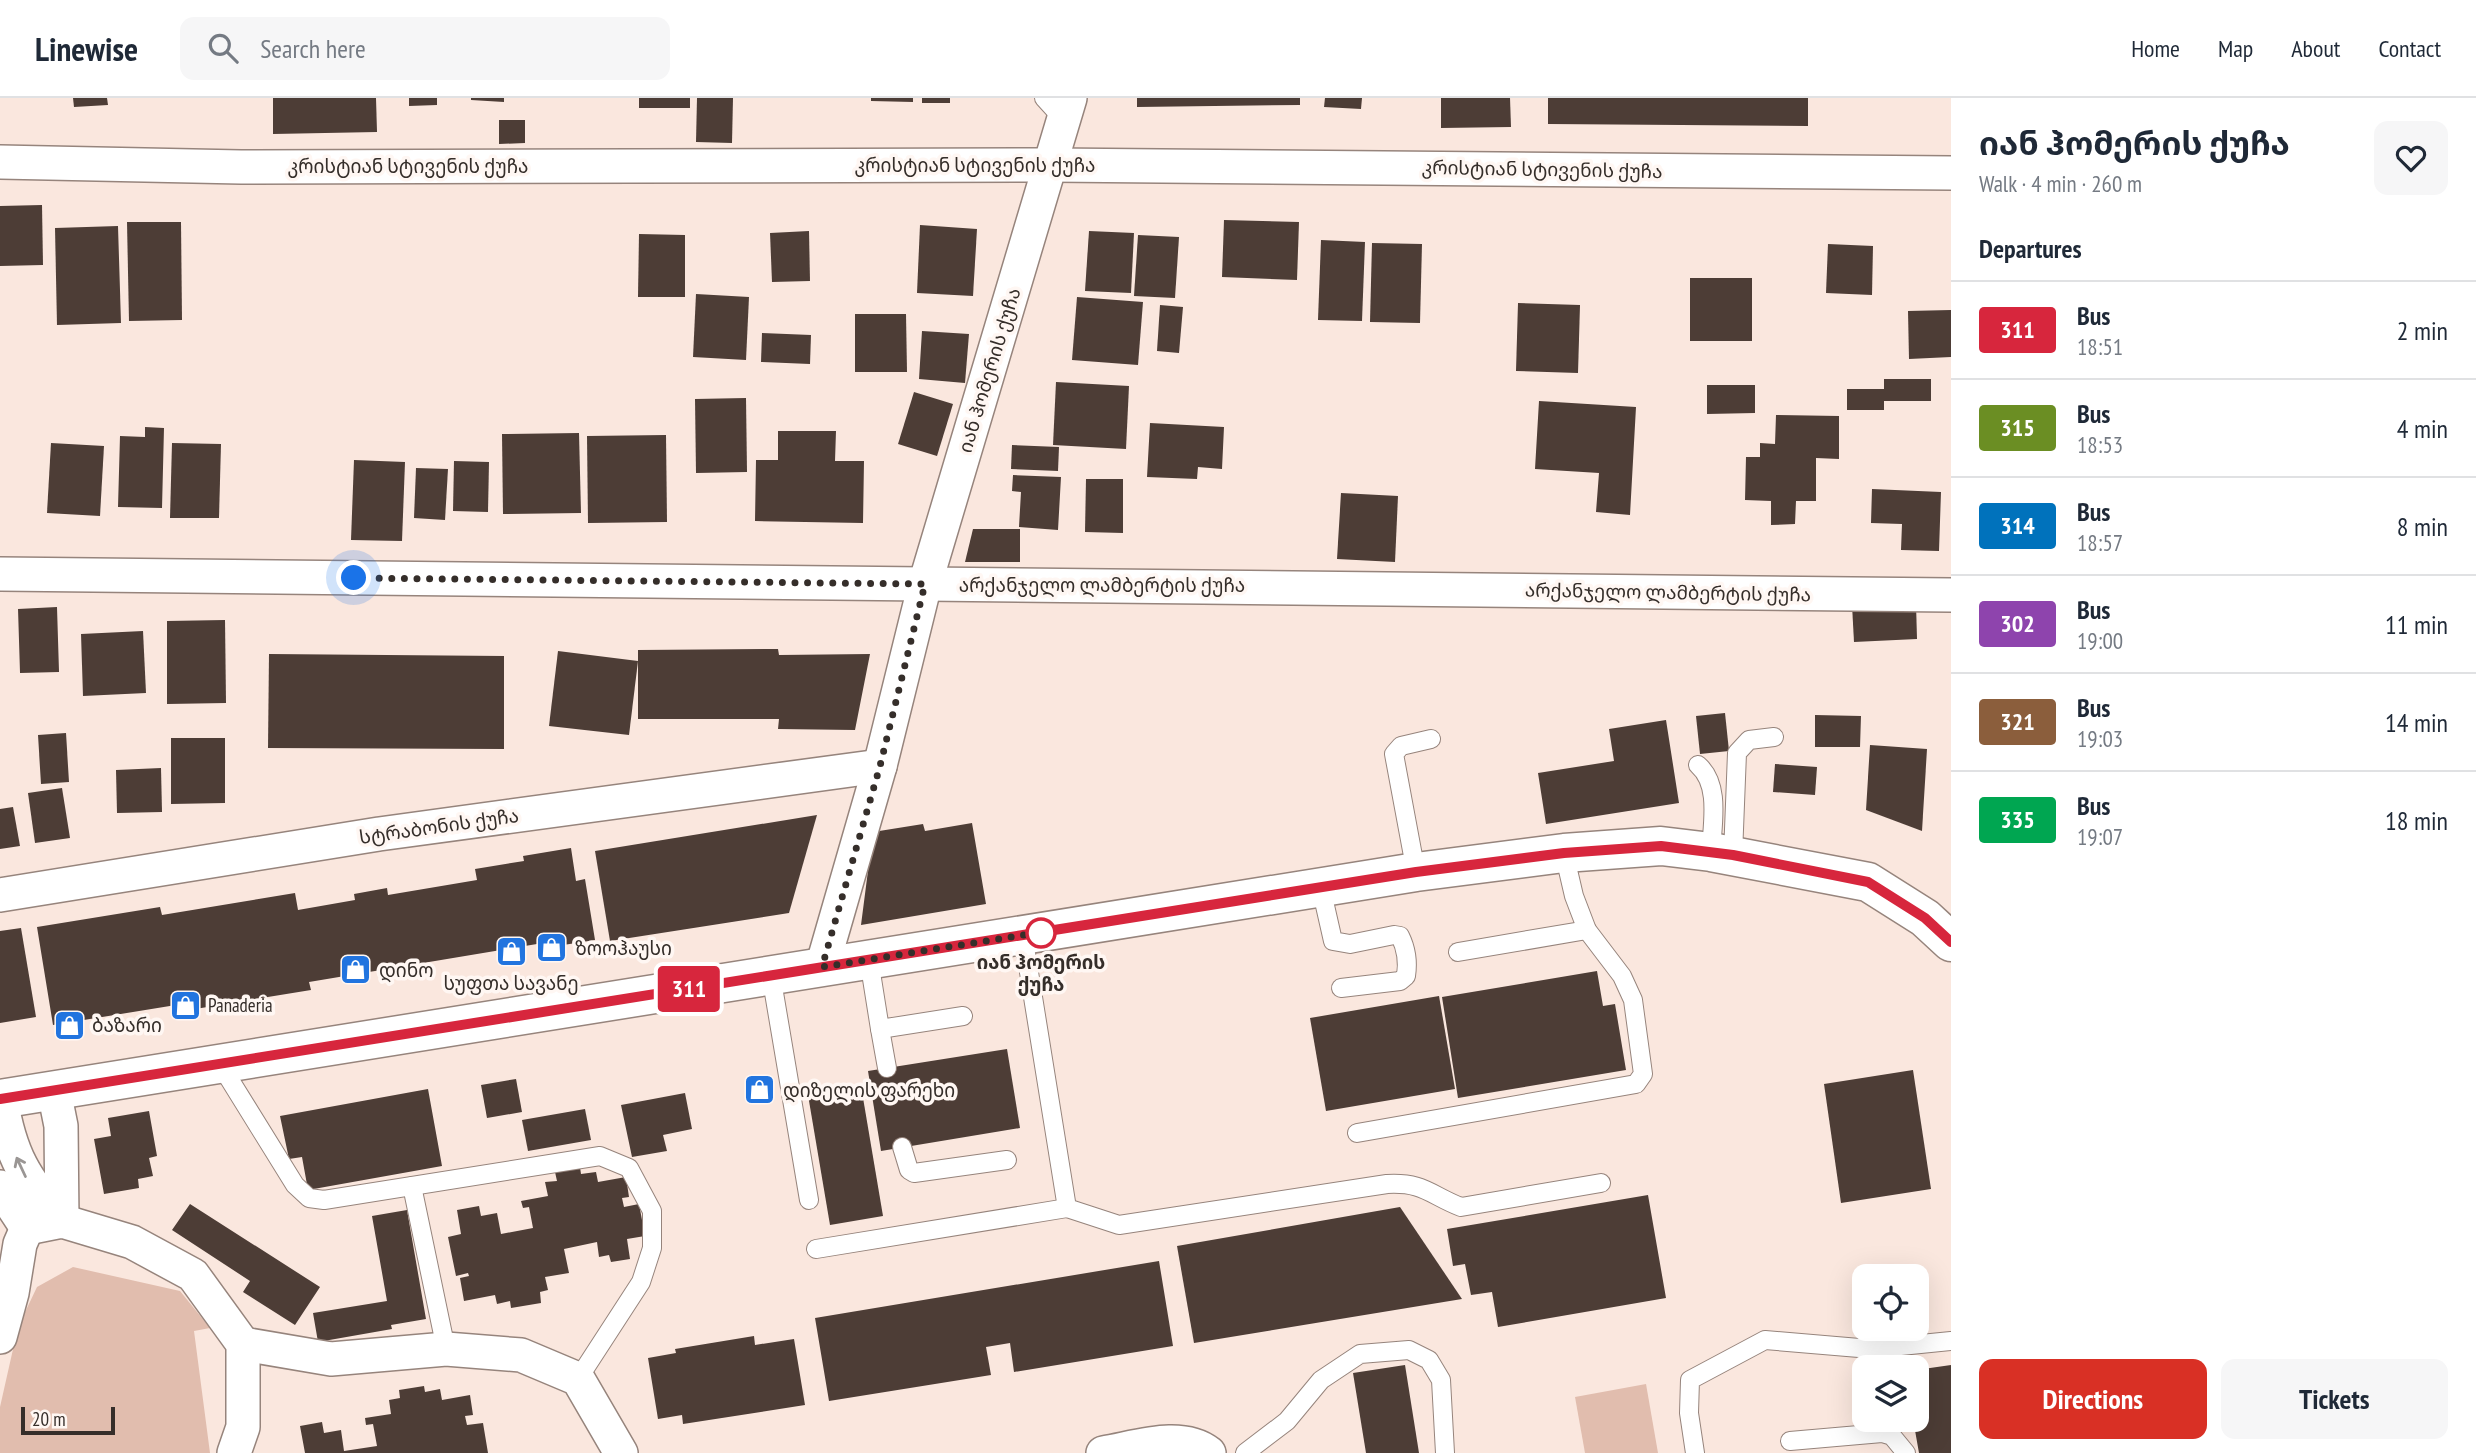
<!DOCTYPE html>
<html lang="en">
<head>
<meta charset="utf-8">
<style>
  :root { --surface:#fff; --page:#f6f6f7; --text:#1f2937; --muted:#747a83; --line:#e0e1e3; --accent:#d93025 }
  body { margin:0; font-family:"PT Sans Narrow","Noto Sans Georgian",sans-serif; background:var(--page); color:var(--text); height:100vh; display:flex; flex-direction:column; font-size:26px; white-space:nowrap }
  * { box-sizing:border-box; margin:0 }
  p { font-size:23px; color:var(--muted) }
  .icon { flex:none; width:38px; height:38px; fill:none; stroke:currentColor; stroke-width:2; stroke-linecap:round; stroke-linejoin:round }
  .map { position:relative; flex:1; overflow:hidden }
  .details { display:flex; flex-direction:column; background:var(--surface); width:525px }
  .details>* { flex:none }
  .badge { padding:0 14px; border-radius:5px; font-size:24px; line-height:46px }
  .controls { position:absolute; left:1852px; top:1166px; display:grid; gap:14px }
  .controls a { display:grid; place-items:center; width:77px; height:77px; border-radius:14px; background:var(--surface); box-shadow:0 7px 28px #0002; font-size:35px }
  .scale { position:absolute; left:21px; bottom:18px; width:94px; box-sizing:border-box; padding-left:7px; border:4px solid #352e2a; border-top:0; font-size:19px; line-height:24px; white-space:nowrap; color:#352e2a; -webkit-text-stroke:5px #fff7f3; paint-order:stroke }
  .you { position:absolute; width:35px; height:35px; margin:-18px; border:5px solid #fff; border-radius:50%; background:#1a73e8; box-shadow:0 0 0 10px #1a73e833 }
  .map>.badge { position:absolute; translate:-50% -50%; box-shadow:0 0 0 4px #fff }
  h2 { padding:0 28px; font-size:26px; line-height:63px }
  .round { display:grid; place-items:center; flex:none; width:74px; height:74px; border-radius:14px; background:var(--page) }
  .summary { display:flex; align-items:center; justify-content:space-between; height:119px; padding:0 28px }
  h1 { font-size:33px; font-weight:700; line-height:52px }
  .action { display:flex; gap:14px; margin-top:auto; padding:14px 28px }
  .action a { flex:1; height:80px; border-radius:14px; background:var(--accent); color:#fff; font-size:28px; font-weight:700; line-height:80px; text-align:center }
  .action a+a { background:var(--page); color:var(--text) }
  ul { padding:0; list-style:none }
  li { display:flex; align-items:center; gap:21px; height:98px; padding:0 28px; border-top:2px solid var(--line) }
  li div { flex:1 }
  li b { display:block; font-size:26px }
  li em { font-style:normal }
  li .badge { min-width:77px; font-weight:700; text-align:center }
  header { display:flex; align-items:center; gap:42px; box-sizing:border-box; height:98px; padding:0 35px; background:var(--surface); border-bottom:2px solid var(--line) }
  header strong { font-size:33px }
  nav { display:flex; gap:38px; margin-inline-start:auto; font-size:24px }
  .search { width:490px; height:63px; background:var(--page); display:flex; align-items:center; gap:18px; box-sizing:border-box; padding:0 24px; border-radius:14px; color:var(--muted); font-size:26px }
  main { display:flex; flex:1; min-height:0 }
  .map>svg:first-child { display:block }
  .green { fill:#e1bdae }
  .building { fill:#4d3d36 }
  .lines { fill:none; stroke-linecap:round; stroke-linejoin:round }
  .service-casing { stroke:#96847c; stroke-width:20 }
  .minor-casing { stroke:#96847c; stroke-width:36 }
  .tertiary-casing { stroke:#96847c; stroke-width:41 }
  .service { stroke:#fff; stroke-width:18 }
  .minor { stroke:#fff; stroke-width:33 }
  .tertiary { stroke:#fff; stroke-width:38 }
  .oneway { stroke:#9a9694 }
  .line-casing { stroke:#fff; stroke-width:16 }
  .line { stroke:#d7263d; stroke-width:10 }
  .walk { stroke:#352e2a; stroke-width:7; stroke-dasharray:0 12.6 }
  .stop-dot { fill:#fff; stroke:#d7263d; stroke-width:3.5 }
  .labels { text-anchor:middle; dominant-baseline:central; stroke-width:7; stroke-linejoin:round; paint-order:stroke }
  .street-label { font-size:19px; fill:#352e2a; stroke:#fff7f3 }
  .poi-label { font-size:19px; fill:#352e2a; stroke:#fff7f3; text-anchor:start }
  .stop-label { font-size:19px; font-weight:bold; fill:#352e2a; stroke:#fff7f3 }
</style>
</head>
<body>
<header>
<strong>Linewise</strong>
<div class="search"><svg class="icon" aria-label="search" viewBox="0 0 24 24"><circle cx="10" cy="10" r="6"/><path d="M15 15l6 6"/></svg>Search here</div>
<nav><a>Home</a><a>Map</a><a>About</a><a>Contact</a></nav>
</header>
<main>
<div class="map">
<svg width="1951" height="1355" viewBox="0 0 1951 1355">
  <rect width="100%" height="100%" fill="#fae7de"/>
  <g class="green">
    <polygon points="73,1169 180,1193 210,1230 194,1233 210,1355 0,1355 0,1309 18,1229 37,1189"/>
    <polygon points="1646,1286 1658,1355 1585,1355 1575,1299"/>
  </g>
  <g class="building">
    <polygon points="73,0 107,0 108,7 74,9"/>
    <polygon points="273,0 376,0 377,34 273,36"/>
    <polygon points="409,0 437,0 437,7 409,8"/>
    <polygon points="471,0 504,0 504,4 471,2"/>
    <rect x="639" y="0" width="51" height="10"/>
    <polygon points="697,0 733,0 732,45 696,44"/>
    <polygon points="871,0 913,0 913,4 871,3"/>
    <rect x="922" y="0" width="28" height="5"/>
    <polygon points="1137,0 1300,0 1300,7 1137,9"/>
    <polygon points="1325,0 1362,0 1361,11 1324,9"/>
    <polygon points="1441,0 1510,0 1511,29 1441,30"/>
    <polygon points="1548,0 1808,0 1808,28 1548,26"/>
    <polygon points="499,22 525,22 525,45 499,46"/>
    <polygon points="42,107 43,167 0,168 0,108"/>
    <polygon points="1224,122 1299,124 1297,182 1222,179"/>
    <polygon points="127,124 181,124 182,222 129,223"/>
    <polygon points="920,127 977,131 973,198 917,195"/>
    <polygon points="118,128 121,225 57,227 55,130"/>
    <polygon points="809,133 810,183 772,184 770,135"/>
    <polygon points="1089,133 1134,135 1131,195 1085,193"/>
    <polygon points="639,136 685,137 685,199 638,199"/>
    <polygon points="1138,137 1179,139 1175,200 1134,198"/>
    <polygon points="1321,142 1365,144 1362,223 1318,222"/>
    <polygon points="1372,145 1422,146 1420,225 1370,224"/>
    <polygon points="1828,146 1873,148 1872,197 1826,195"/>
    <rect x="1690" y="180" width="62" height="63"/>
    <polygon points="696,196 749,199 746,262 693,259"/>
    <polygon points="1077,199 1143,204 1138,267 1072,262"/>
    <polygon points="1518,205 1580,207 1578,275 1516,273"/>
    <polygon points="1160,207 1183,209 1179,255 1157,253"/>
    <polygon points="1951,212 1951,259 1909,261 1908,213"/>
    <polygon points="855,216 906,216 907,274 855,274"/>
    <polygon points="922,233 969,236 965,285 919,281"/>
    <polygon points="762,235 811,237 810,266 761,264"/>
    <polygon points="1884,281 1931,281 1931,303 1884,303 1884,312 1847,312 1847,291 1884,291"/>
    <polygon points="1056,284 1129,288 1126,351 1053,347"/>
    <polygon points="1707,287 1755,287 1755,315 1707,316"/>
    <polygon points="914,294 953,306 937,358 898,346"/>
    <polygon points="746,300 747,374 696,375 695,301"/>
    <polygon points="1539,303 1636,309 1630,417 1596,414 1599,375 1535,371"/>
    <polygon points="1776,317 1839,318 1839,361 1816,360 1816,403 1796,403 1795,426 1771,427 1771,403 1745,402 1746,359 1760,359 1760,345 1775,346"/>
    <polygon points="1150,325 1224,329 1222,371 1198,369 1197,381 1147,379"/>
    <polygon points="145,329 164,330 162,410 118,409 120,338 145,339"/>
    <polygon points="778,333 836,333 835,363 864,363 863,425 755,423 756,362 778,362"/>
    <polygon points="579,335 581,415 503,416 502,336"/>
    <polygon points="666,337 667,424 588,425 587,338"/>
    <polygon points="51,345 104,348 100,418 47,415"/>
    <polygon points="172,345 221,346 219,420 170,420"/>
    <polygon points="1012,347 1059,349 1058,373 1011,371"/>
    <polygon points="354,362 405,364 402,443 351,442"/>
    <polygon points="454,363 489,364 488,414 453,413"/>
    <polygon points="416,370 448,371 445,422 414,420"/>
    <polygon points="1013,377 1061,379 1058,432 1019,429 1021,394 1012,393"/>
    <polygon points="1086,381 1123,381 1123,435 1085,434"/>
    <polygon points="1872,391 1941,394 1939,453 1901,452 1902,426 1871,425"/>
    <polygon points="1341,395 1398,398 1395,464 1337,461"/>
    <polygon points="973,431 1020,431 1020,464 965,464"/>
    <polygon points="1916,505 1917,541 1854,544 1852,507"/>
    <polygon points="57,509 59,574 20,575 18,511"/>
    <polygon points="225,522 226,605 167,606 167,523"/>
    <polygon points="143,533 146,595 83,598 81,536"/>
    <polygon points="778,551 779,557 870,556 855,632 778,631 779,621 638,621 638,552"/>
    <polygon points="558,553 638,563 629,637 549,628"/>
    <polygon points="269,556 504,558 504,651 268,650"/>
    <polygon points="1725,615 1729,653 1700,656 1696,618"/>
    <polygon points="1815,617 1861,618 1860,649 1815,649"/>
    <polygon points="1666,622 1679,705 1546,726 1538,675 1614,663 1609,631"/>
    <polygon points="66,635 69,684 41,686 38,637"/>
    <polygon points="171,640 225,640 225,705 171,706"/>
    <polygon points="1870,647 1927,651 1922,733 1866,712"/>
    <polygon points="1775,666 1817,669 1815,697 1773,694"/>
    <polygon points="161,670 162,714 117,715 116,672"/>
    <polygon points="62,690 70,740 35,745 28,695"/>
    <polygon points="13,709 20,748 0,751 0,711"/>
    <polygon points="817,717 789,815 610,843 595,753"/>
    <polygon points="972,725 986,806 861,827 873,734 923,726 925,733"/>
    <polygon points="571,750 576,783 585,781 595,842 538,851 537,846 309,884 311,892 177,914 176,907 53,927 37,829 160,809 162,817 295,795 298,812 355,802 354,796 387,790 388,797 477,782 475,771 524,763 523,758"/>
    <polygon points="21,830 36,919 0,925 0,833"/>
    <polygon points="1597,873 1603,908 1615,906 1626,972 1458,1000 1442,899"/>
    <polygon points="1439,898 1455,991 1326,1013 1310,920"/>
    <polygon points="1007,951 1020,1030 881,1053 868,973"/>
    <polygon points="1913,972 1931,1091 1841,1105 1824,986"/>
    <polygon points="516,981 522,1014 487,1020 481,987"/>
    <polygon points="861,988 883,1118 830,1127 808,997"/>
    <polygon points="428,991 442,1068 308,1092 302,1059 289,1061 280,1018"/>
    <polygon points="685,995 692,1031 663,1037 667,1053 632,1059 621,1007"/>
    <polygon points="585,1011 591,1042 528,1053 522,1022"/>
    <polygon points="149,1013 157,1058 149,1060 153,1078 138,1081 139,1090 104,1096 94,1041 111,1038 108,1020"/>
    <polygon points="580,1069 581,1076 596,1074 598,1084 626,1079 629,1099 622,1100 624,1109 639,1106 645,1138 627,1141 630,1161 611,1164 609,1157 599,1159 597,1144 564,1151 569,1175 545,1179 548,1192 540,1194 541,1205 511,1210 510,1203 497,1206 495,1197 464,1203 460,1180 469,1178 468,1175 456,1178 448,1139 461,1136 457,1112 479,1108 481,1118 497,1115 501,1136 533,1130 529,1109 523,1110 521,1103 548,1098 545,1084 557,1083 555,1074"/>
    <polygon points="1648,1097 1666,1200 1498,1229 1492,1194 1471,1197 1465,1166 1453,1168 1447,1131"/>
    <polygon points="190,1106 320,1189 295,1227 243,1194 250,1183 172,1132"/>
    <polygon points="1400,1109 1462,1201 1194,1245 1177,1148"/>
    <polygon points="407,1112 426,1221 391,1227 392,1231 318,1244 313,1215 387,1203 372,1118"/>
    <polygon points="1159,1163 1173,1248 1014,1274 1010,1245 986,1249 991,1277 829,1303 815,1220"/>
    <polygon points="754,1238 755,1247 794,1241 805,1307 683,1326 682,1317 658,1321 648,1260 676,1255 675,1251"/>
    <polygon points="1405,1267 1419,1355 1366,1355 1353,1275"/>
    <polygon points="1951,1267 1951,1355 1919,1355 1913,1321 1916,1321 1916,1272"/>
    <polygon points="424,1288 425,1294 440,1291 442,1302 470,1297 473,1317 465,1318 467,1327 483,1325 488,1355 305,1355 300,1328 322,1324 324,1335 341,1332 344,1353 377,1348 373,1326 366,1327 365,1320 391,1316 389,1302 400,1300 399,1292"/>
  </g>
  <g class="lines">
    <defs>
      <g id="service">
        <polyline points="1044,0 1064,22"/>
        <path d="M1698,667C1721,687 1712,727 1711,754"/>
        <polyline points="1733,757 1737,655 1749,642 1774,639"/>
        <polyline points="1416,774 1394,656 1401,648 1431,641"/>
        <path d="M1321,790L1333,843L1350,846L1394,837L1400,838C1406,850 1408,865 1406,878L1400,883L1341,890"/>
        <path d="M1023,837L1067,1110L1119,1127L1387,1086C1424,1084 1430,1097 1461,1109L1601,1085"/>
        <polyline points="1458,854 1587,832"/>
        <polyline points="869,862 880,931 963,918"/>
        <polyline points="771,877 809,1102"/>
        <polyline points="880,931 887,970"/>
        <polyline points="220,966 295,1087 309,1100 324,1102 600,1058 629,1070 652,1113 652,1150 641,1184 578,1281"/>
        <polyline points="1357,1035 1636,986 1643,976 1633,902 1622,878 1587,832 1574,798 1564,755"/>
        <polyline points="902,1049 909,1072 914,1075 1007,1062"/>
        <polyline points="412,1088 446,1251"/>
        <polyline points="816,1151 1067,1110"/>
        <polyline points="1790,1343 1882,1335 1892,1338 1906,1355"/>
        <polyline points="1245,1355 1287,1323 1321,1282 1360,1256 1409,1252 1429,1262 1441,1282 1445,1355"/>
        <polyline points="1695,1355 1689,1315 1690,1282 1765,1242 1871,1251 1951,1243"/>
      </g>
      <g id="minor">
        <polyline points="0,64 241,69 1051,67 1951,75"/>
        <polyline points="0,476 1951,497"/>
        <polyline points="0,797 379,736 880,668"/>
        <polyline points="822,869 880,668 925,486 1070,0"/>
        <polyline points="54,993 61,1028 62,1123"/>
        <path d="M1,1001C10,1057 25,1082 62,1123"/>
        <polyline points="0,1089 27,1130"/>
        <polyline points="27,1130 62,1123 132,1144 193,1177 243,1246 243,1329 234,1355"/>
        <polyline points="0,1239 12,1195 20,1146 27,1130"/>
        <polyline points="243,1246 331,1261 446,1251 521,1257 578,1281 621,1355"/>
        <path d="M1103,1355C1135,1350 1181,1333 1209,1355"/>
      </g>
      <polyline id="tertiary" points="0,1001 1416,774 1564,755 1661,748 1711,754 1868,784 1925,820 1951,844"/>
    </defs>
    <use href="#service" class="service-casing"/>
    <use href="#minor" class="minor-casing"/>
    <use href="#tertiary" class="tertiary-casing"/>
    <use href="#service" class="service"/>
    <use href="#minor" class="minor"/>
    <use href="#tertiary" class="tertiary"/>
  </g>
  <defs><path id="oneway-shaft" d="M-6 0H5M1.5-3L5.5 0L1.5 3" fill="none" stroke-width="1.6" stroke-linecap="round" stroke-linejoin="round" transform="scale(1.75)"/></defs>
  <use class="oneway" href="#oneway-shaft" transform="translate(21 1069) rotate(-115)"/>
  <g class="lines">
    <defs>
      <polyline id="line" points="0,1001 1416,774 1564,755 1661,748 1733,757 1868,784 1925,820 1951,844"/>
    </defs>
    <use href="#line" class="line-casing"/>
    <use href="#line" class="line"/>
    <polyline class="walk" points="354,480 925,486 880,668 822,869 1049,833 1041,835"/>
  </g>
  <defs>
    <symbol id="shop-square" viewBox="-11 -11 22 22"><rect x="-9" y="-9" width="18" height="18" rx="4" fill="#2174df" stroke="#fff7f3"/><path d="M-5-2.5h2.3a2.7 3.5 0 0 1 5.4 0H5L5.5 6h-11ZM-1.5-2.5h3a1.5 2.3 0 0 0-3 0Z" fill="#fff"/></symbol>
  </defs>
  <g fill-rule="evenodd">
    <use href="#shop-square" x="534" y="832" width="35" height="35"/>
    <use href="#shop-square" x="494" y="836" width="35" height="35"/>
    <use href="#shop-square" x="338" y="854" width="35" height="35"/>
    <use href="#shop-square" x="168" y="890" width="35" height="35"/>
    <use href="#shop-square" x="52" y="910" width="35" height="35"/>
    <use href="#shop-square" x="742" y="974" width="35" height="35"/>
  </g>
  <circle class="stop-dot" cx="1041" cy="835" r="14"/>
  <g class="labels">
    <g class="street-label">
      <text x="975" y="67">კრისტიან სტივენის ქუჩა</text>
      <text x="408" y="68">კრისტიან სტივენის ქუჩა</text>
      <text transform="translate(1542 71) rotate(1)">კრისტიან სტივენის ქუჩა</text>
      <text transform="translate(989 272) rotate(-73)">იან ჰომერის ქუჩა</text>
      <text x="1102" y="487">არქანჯელო ლამბერტის ქუჩა</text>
      <text transform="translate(1668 494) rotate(1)">არქანჯელო ლამბერტის ქუჩა</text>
      <text transform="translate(439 728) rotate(-8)">სტრაბონის ქუჩა</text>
    </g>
    <g class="poi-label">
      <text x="575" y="850">ზოოჰაუსი</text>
      <text x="379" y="872">დინო</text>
      <text x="511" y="885" text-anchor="middle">სუფთა სავანე</text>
      <text x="208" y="907">Panaderia</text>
      <text x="92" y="927">ბაზარი</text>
      <text x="783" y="992">დიზელის ფარეხი</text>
    </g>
    <g class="stop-label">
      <text x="1041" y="864">იან ჰომერის<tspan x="1041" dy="22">ქუჩა</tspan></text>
    </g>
  </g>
</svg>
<div class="controls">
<a><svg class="icon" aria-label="locate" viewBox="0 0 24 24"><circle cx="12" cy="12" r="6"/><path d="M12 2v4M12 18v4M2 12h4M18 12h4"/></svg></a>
<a><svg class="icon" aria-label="layers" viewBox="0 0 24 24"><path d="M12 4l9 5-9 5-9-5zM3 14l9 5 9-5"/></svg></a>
</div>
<div class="scale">20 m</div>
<div class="you" style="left:354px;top:480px"></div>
<b class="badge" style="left:689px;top:891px;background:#d7263d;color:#fff">311</b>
</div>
<section class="details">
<div class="summary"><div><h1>იან ჰომერის ქუჩა</h1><p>Walk · 4 min · 260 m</p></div><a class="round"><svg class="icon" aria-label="heart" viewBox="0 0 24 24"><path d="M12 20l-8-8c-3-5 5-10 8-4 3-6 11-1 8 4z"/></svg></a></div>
<h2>Departures</h2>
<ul>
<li><span class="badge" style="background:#d7263d;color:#fff">311</span><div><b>Bus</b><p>18:51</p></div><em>2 min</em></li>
<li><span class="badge" style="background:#6b8e23;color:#fff">315</span><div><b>Bus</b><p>18:53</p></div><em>4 min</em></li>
<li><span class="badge" style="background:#0072bc;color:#fff">314</span><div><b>Bus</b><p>18:57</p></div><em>8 min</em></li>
<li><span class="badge" style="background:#8e44ad;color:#fff">302</span><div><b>Bus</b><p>19:00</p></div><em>11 min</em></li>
<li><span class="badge" style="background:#8b5e3c;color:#fff">321</span><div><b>Bus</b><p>19:03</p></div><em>14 min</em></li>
<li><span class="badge" style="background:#00a651;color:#fff">335</span><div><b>Bus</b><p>19:07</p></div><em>18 min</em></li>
</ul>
<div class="action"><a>Directions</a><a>Tickets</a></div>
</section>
</main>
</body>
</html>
